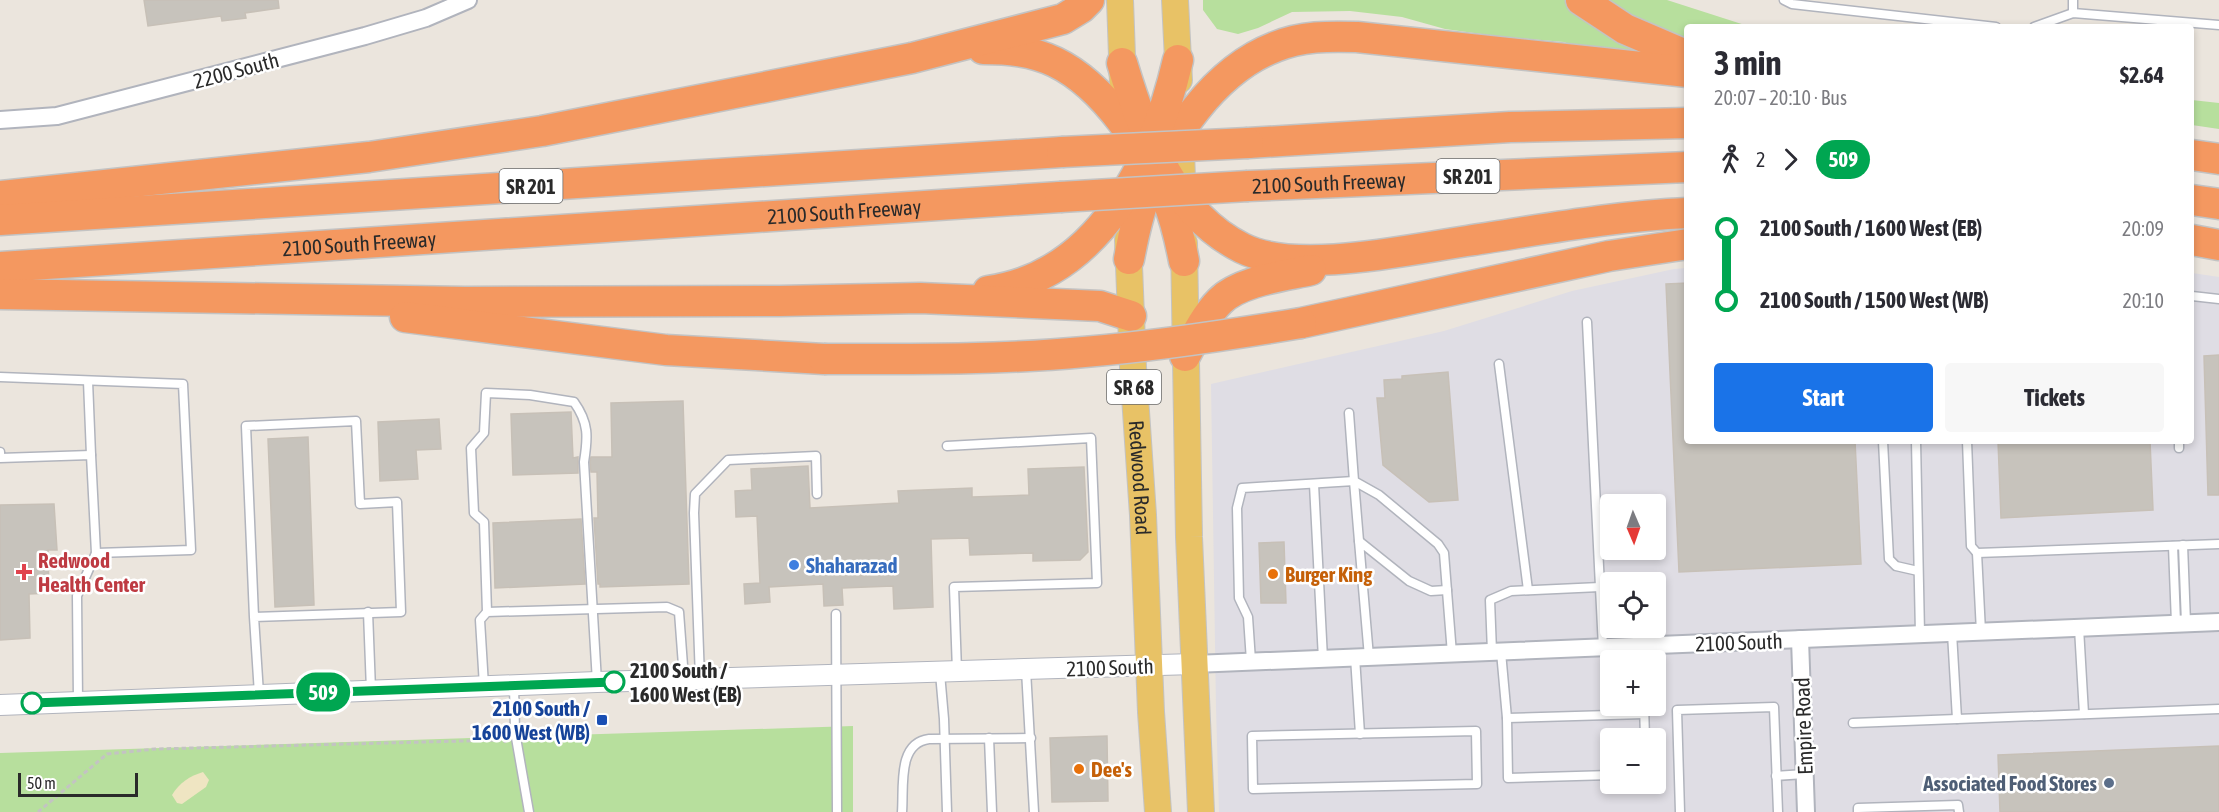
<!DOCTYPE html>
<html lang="en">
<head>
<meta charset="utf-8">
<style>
  :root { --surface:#fff; --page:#f7f7f7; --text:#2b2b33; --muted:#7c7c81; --accent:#1a73e8 }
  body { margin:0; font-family:"Asap Condensed",sans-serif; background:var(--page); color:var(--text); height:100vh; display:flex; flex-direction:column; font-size:22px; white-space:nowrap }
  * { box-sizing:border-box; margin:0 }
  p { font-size:20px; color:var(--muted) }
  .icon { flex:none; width:33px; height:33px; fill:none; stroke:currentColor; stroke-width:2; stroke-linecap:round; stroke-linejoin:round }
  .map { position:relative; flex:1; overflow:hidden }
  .sheet { position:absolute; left:1684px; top:24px; width:510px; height:420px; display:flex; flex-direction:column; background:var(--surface); border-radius:6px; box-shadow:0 3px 9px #0003 }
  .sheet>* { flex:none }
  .badge { padding:0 12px; border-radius:20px; font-size:21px; line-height:39px }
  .needle { width:39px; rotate:178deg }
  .controls { position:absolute; left:1600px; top:494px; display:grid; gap:12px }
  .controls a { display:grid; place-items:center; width:66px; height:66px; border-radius:6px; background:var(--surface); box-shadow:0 3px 9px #0003; font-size:30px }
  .scale { position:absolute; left:18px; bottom:15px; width:120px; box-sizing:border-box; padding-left:6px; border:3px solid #2a2a2a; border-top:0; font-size:16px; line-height:21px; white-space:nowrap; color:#2a2a2a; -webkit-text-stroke:4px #fff; paint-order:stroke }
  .map>.badge { position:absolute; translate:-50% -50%; box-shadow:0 0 0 3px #fff }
  .legs { display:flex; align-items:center; gap:9px; height:66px; padding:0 30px; font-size:20px }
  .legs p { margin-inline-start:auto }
  .headline { display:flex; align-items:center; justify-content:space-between; height:102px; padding:0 30px }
  h1 { font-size:33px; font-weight:700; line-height:45px }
  .primary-button { display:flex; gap:12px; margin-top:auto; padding:12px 30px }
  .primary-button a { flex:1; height:69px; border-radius:6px; background:var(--accent); color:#fff; font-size:24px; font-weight:700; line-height:69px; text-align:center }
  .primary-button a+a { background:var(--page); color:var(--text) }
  ul { padding:0 30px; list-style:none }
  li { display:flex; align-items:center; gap:21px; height:72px; font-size:22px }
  li i { display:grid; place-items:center; width:9px; height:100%; margin:0 8px; background:currentColor }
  li i::after { content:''; width:15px; height:15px; margin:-8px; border:4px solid; border-radius:50%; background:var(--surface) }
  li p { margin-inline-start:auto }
  li:first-child i { background:linear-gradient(#0000 50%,currentColor 0) }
  li:last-child i { background:linear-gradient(currentColor 50%,#0000 0) }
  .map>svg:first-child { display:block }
  .industrial { fill:#dfdde4; fill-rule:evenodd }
  .green { fill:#b7df9d }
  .sand { fill:#efe5c2 }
  .building { fill:#c7c3bc; stroke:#c7c0b7; stroke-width:1.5 }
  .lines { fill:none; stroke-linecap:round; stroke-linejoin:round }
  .service-casing { stroke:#b1b4bd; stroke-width:11 }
  .minor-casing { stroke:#b1b4bd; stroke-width:20 }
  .tertiary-casing { stroke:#b1b4bd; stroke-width:22 }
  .primary-casing { stroke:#c3c3c3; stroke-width:28 }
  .motorway-casing { stroke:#c3c3c3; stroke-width:33 }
  .path { stroke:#c3c3c3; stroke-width:3; stroke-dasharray:4.5 3; stroke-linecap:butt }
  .service { stroke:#fff; stroke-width:8 }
  .minor { stroke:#fff; stroke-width:16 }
  .tertiary { stroke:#fff; stroke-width:20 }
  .primary { stroke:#e8c266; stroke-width:26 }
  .motorway { stroke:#f49860; stroke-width:30 }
  .motorway-bridge-casing { stroke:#c3c3c3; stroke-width:33; stroke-linecap:butt }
  .motorway-bridge { stroke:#f49860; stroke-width:30 }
  .line-1-casing { stroke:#fff; stroke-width:14 }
  .line-1 { stroke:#00a651; stroke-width:9 }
  .shop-dot { fill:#3f7fe0; stroke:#fff; stroke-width:2 }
  .health-dot { fill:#e0444e; stroke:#fff; stroke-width:2 }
  .food-dot { fill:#e8710a; stroke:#fff; stroke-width:2 }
  .stop-1-dot { fill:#fff; stroke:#00a651; stroke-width:3 }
  .transit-dot { fill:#1a4fb4; stroke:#fff; stroke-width:2 }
  .service-dot { fill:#5c6f8a; stroke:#fff; stroke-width:2 }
  .labels { text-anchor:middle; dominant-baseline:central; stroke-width:5; stroke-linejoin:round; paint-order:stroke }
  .shield { fill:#fff; stroke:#6a6a6a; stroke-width:1.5 }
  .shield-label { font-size:20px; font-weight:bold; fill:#2a2a2a }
  .street-label { font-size:21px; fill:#2a2a2a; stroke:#fff }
  .health-label { font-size:21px; font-weight:bold; fill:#be3a42; stroke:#fff; text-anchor:start }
  .shop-label { font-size:21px; font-weight:bold; fill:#366cbe; stroke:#fff; text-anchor:start }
  .food-label { font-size:21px; font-weight:bold; fill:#c56008; stroke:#fff; text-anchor:start }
  .stop-label { font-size:21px; font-weight:bold; fill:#2a2a2a; stroke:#fff; text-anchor:start }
  .transit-label { font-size:21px; font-weight:bold; fill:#164399; stroke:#fff; text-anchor:end }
  .service-label { font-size:21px; font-weight:bold; fill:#4e5e75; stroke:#fff; text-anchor:end }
</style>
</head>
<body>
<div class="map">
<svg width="2219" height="812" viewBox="0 0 2219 812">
  <rect width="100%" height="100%" fill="#ebe5dd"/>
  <path class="industrial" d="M1687,268L1688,441H2192V273L2219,277V812H1219L1216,708L1211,384L1444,331L1572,291L1674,269ZM1611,504H1656V549H1611ZM1611,582H1656V627H1611ZM1611,660H1656V705H1611ZM1611,738H1656V783H1611Z"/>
  <g class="green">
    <polygon points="1203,0 1571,0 1644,46 1641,57 1587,51 1564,42 1496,36 1445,29 1402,17 1350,11 1292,12 1258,28 1238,34 1217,29 1203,10"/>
    <polygon points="1606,0 1667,0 1751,27 1688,27 1687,43 1651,27"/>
    <polygon points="2192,100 2219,103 2219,129 2192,125"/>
    <polygon points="853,726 853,812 0,812 0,753"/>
  </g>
  <path class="sand" d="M203,772L209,780L206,787L182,804L177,803L172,795C179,783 190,776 203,772Z"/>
  <g class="building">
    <polygon points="144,0 278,0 279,8 245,13 246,18 222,21 221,16 148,26"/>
    <polygon points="1688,283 1688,441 1855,441 1861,564 1679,572 1666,284"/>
    <polygon points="2219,355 2219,495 2208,495 2204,356"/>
    <polygon points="1448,372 1458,500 1429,502 1383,465 1377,398 1385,398 1384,380 1402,379 1402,376"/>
    <polygon points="683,401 689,584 600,587 600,584 598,584 594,518 598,518 597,472 591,472 590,462 591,457 612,457 611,403"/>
    <polygon points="571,412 573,458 578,457 578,473 513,475 511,414"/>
    <polygon points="439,419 441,449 416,450 418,479 380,481 378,422"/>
    <polygon points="308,437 314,605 275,607 268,439"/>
    <polygon points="1998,441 2150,441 2153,510 2001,518"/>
    <polygon points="808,466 810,508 899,503 898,491 972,488 972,497 1029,495 1028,469 1084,467 1088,552 1080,560 1033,561 1033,553 970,555 969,538 931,539 933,607 894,609 893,586 842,588 843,605 824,606 823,584 769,587 770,602 745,604 744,584 760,583 757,516 736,517 735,491 752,490 751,469"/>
    <polygon points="54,504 57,550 48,550 49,593 29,594 30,638 0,640 0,505"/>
    <polygon points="581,519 585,584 495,588 493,523"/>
    <polygon points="1284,542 1286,603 1261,603 1259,543"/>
    <polygon points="1107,736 1108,801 1052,802 1050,738"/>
    <polygon points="2219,746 2219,812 2000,812 1998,755"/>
  </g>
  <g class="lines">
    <defs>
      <g id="service">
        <polyline points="1784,0 1792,4 1996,27"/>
        <polyline points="2073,0 2073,13"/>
        <polyline points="2034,27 2073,13 2219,25"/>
        <polyline points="2192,296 2219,299"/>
        <polyline points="1587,322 1603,648"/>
        <polyline points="1499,364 1528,590"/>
        <polyline points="0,377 183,384 191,550 96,553"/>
        <polyline points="88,381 91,455"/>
        <polyline points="1349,413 1354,481 1379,495 1438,544 1444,553 1452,654"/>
        <polyline points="1883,441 1889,559 1896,566 1918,571"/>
        <polyline points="1916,441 1920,634"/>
        <polyline points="1967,441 1971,546 1977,553 2219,544"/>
        <polyline points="2179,441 2179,448"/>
        <polyline points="947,446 1091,438 1097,583 954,587 957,671"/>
        <polyline points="0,452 0,458 91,455 96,553 77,596 78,701"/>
        <polyline points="1314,484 1323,659"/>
        <polyline points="2183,545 2186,623"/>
        <polyline points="2173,546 2176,623"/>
        <polyline points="1977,553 1981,632"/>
        <polyline points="368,612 371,690"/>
        <path d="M487,612L484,522L474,513L471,448L484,433L486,393L530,395L574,402C589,423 588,437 584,462L597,682"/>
        <polyline points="836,614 837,812"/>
        <polyline points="254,617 401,612 397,502 360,504 356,421 246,426 254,617 259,694"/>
        <polyline points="2079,628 2084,714"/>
        <polyline points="1952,633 1957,719 2219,709"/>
        <polyline points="1641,646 1641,660"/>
        <polyline points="1492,652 1490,600 1511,591 1600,587"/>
        <polyline points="1501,652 1507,718 1508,778 1611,775"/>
        <polyline points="1355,657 1360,734"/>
        <polyline points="1369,657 1359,541 1409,581 1431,591 1447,590"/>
        <polyline points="1251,661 1248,617 1239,598 1237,508 1242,488 1354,481 1359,541"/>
        <polyline points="1026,670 1034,812"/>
        <polyline points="940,673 944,719 947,812"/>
        <polyline points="700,679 694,513 695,494 728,460 816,456 817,494"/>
        <polyline points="514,685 515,732 529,812"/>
        <polyline points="484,686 480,620 487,612 667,607 679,612 684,679"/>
        <polyline points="1644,705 1645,738"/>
        <polyline points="1507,718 1644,714"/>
        <polyline points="1853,723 1957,719"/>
        <polygon points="1476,731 1477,784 1253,789 1252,736"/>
        <polyline points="989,738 992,812"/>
        <polyline points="1776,776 1805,774"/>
        <path d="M902,812C904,787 897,743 929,739L1031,738"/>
        <polyline points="1680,812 1677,710 1774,707 1778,812"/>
        <polyline points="1858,812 1858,808 1958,805 1959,812"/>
      </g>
      <g id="minor">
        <polyline points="0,120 57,116 365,36 426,18 468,0"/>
        <polyline points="1800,639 1806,812"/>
        <polyline points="1194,664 2219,622"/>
      </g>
      <polyline id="tertiary" points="0,705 597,682 1194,664"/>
      <g id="primary">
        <polyline points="1120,0 1123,84"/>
        <polyline points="1175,0 1179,80"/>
        <polyline points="1180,126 1183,203"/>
        <path id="s1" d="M1128,240L1133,367L1143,515L1151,712L1158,812"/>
        <polyline points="1184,243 1189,537 1201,812"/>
      </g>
      <g id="motorway">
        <polyline points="1581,0 1625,29 1688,56"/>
        <path d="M983,49C1008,49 1032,51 1055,62C1105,86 1146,150 1167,199C1175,219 1180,240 1184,261"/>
        <path d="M1122,63C1143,133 1172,213 1242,248C1295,275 1408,250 1467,241C1540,230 1613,216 1688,213"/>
        <polyline points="1248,143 1510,127 1688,123"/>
        <polyline points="2192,155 2219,159"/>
        <path id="s2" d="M1248,186L1688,167"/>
        <polyline points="0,196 369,157 542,131 912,58 1063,19 1081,8 1089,0"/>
        <polyline points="2192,200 2219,204"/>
        <polyline points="0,220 1062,152"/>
        <polyline points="2192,240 2219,245"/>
        <path d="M1129,259C1133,238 1137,217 1145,197C1170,138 1213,71 1275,47C1301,36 1329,36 1357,37L1688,72"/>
        <path id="s3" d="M0,267L1060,197"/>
        <path d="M988,291C1101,276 1155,159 1178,60"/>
        <polyline points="0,294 465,302 780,301 920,298 1100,306 1131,316"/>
        <polyline points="405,317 666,350 824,359"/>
        <polyline points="1301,323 1609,256 1688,244"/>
        <path d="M1185,356C1195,337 1205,316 1220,301C1240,281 1284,276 1311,270"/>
      </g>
    </defs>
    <use href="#service" class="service-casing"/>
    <use href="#minor" class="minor-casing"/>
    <use href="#tertiary" class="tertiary-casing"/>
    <use href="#primary" class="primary-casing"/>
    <use href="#motorway" class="motorway-casing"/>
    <polyline class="path" points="38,812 107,754 155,749 501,740 506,742"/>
    <use href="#service" class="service"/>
    <use href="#minor" class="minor"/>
    <use href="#tertiary" class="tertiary"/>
    <use href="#primary" class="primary"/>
    <use href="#motorway" class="motorway"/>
    <defs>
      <g id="motorway-bridge">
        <polyline points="1062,152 1248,143"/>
        <polyline points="1060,197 1248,186"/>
        <path d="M824,359C911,359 998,360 1084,352C1157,346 1229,335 1301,323"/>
      </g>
    </defs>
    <use href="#motorway-bridge" class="motorway-bridge-casing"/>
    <use href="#motorway-bridge" class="motorway-bridge"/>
  </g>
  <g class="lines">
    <defs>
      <polyline id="line-1" points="32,703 614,682"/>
    </defs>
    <use href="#line-1" class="line-1-casing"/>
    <use href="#line-1" class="line-1"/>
  </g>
  <circle class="shop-dot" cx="794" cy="565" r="6"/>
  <path class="health-dot" d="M21 563h6v6h6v6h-6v6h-6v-6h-6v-6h6z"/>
  <g class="food-dot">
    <circle cx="1273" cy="574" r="6"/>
    <circle cx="1079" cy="769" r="6"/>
  </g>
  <g class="stop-1-dot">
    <circle cx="614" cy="682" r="10"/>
    <circle cx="32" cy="703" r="10"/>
  </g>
  <rect class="transit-dot" x="596" y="714" width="12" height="12" rx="3"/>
  <circle class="service-dot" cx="2109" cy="783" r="6"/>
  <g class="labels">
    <g class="shield">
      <rect x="1436.5" y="159" width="63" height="34" rx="4.5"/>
      <rect x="499.5" y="169" width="63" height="34" rx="4.5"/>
      <rect x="1107" y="370" width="54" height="34" rx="4.5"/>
    </g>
    <g class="shield-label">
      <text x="1468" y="176">SR 201</text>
      <text x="531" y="186">SR 201</text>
      <text x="1134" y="387">SR 68</text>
    </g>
    <g class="street-label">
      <text transform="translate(236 70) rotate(-15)">2200 South</text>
      <text stroke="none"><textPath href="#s2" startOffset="81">2100 South Freeway</textPath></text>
      <text stroke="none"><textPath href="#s3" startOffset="846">2100 South Freeway</textPath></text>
      <text stroke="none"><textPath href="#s3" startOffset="360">2100 South Freeway</textPath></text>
      <text stroke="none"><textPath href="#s1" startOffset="238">Redwood Road</textPath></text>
      <text transform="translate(1739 642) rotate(-2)">2100 South</text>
      <text transform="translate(1110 667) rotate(-2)">2100 South</text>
      <text transform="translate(1803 726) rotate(-92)">Empire Road</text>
    </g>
    <g class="health-label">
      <text x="38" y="560">Redwood<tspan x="38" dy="24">Health Center</tspan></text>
    </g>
    <g class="shop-label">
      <text x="806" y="565">Shaharazad</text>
    </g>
    <g class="food-label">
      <text x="1285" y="574">Burger King</text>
      <text x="1091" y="769">Dee's</text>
    </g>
    <g class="stop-label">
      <text x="630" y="670">2100 South /<tspan x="630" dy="24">1600 West (EB)</tspan></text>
    </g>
    <g class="transit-label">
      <text x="590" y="708">2100 South /<tspan x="590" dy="24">1600 West (WB)</tspan></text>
    </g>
    <g class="service-label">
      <text x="2097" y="783">Associated Food Stores</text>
    </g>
  </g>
</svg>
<div class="controls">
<a><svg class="needle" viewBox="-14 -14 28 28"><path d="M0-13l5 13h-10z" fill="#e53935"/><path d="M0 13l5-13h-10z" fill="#7c7c81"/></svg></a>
<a><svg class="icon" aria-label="locate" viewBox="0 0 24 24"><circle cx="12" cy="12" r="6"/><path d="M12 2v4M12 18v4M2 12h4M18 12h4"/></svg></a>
<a>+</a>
<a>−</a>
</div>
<div class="scale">50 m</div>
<b class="badge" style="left:323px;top:692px;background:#00a651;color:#fff">509</b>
<section class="sheet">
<div class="headline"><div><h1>3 min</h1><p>20:07 – 20:10 · Bus</p></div><b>$2.64</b></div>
<div class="legs"><svg class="icon" aria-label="walk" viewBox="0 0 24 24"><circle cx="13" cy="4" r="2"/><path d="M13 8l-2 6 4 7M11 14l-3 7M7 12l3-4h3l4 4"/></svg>2<svg class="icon" aria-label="forward" viewBox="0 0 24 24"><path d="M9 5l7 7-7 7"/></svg><b class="badge" style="background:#00a651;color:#fff">509</b></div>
<ul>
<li><i style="color:#00a651"></i><b>2100 South / 1600 West (EB)</b><p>20:09</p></li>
<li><i style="color:#00a651"></i><b>2100 South / 1500 West (WB)</b><p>20:10</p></li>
</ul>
<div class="primary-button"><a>Start</a><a>Tickets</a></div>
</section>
</div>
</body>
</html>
